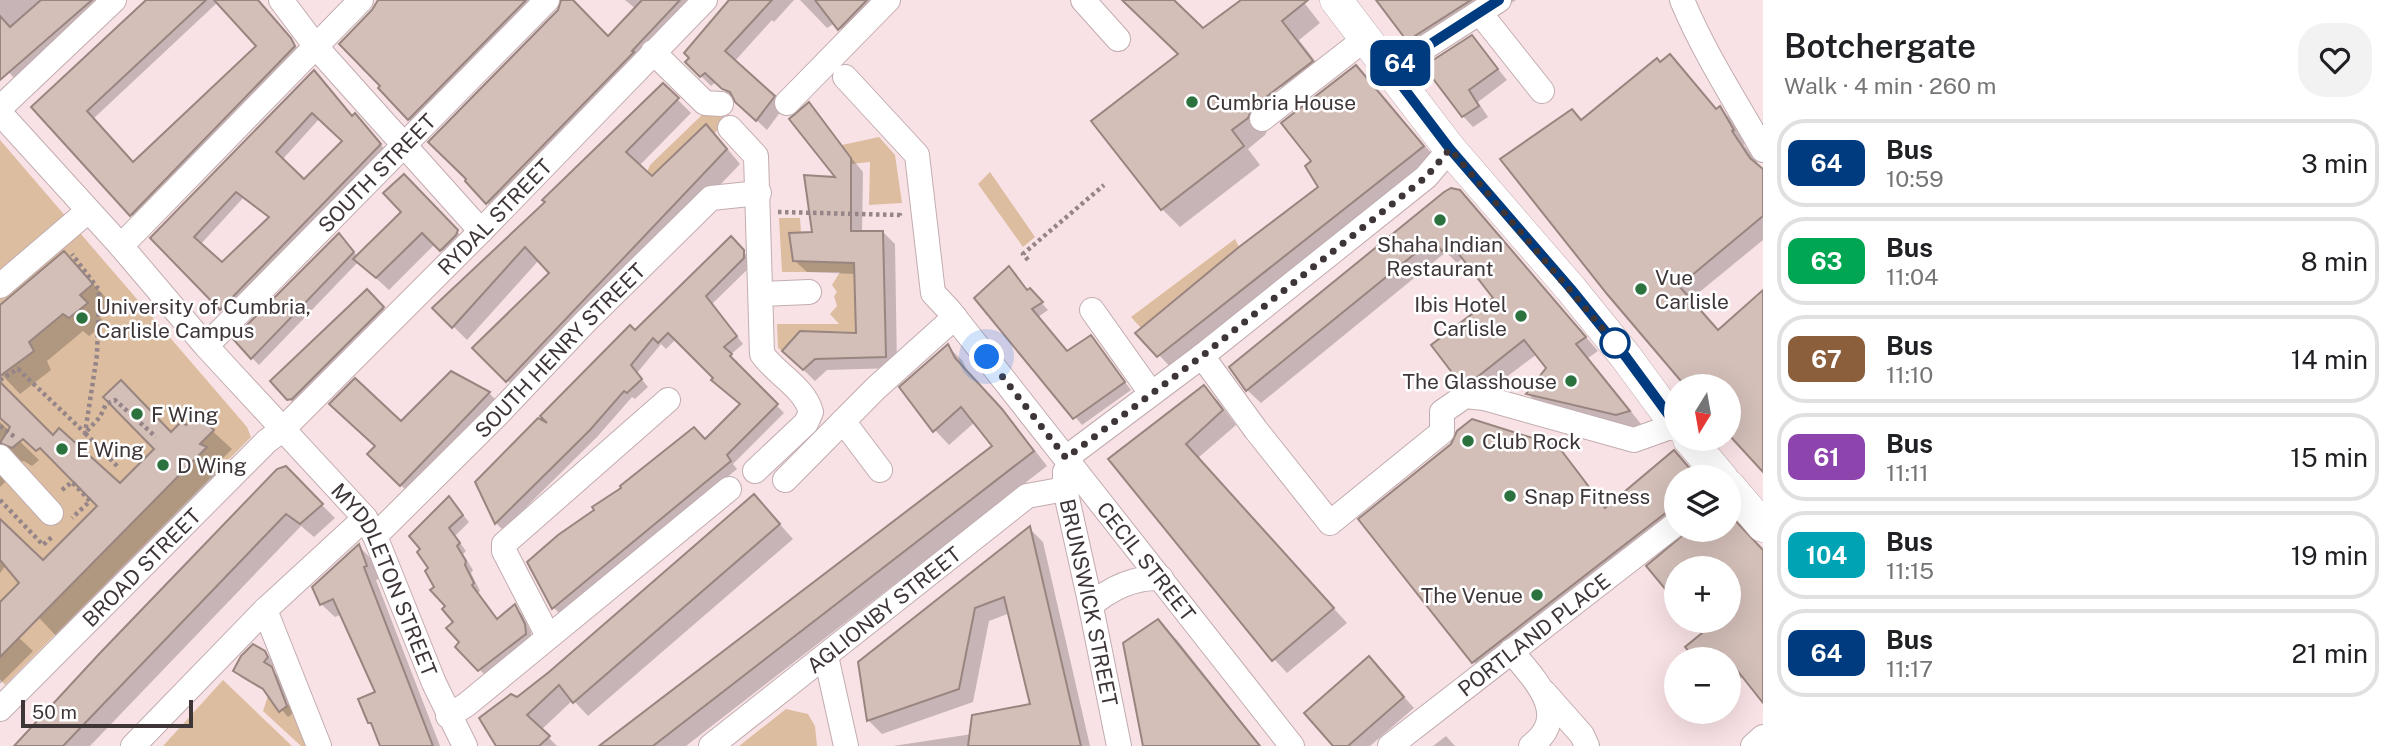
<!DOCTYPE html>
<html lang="en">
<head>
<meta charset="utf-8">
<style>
  :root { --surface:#fff; --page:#f2f2f2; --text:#202124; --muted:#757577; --line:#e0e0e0 }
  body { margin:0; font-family:"Public Sans",sans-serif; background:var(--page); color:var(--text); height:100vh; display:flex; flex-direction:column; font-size:26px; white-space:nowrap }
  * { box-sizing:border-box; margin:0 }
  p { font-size:23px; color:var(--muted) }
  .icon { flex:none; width:38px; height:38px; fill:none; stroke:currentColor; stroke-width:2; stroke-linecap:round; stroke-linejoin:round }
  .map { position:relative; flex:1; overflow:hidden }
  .panel { display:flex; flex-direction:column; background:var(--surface); width:630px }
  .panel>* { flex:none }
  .badge { padding:0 14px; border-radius:10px; font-size:24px; line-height:46px }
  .needle { width:46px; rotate:191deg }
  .controls { position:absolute; left:1664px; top:374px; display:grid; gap:14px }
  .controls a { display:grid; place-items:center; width:77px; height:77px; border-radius:50%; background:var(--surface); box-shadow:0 7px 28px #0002; font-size:35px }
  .scale { position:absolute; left:21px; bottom:18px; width:172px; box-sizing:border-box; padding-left:7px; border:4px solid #3e3537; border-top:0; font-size:19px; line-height:24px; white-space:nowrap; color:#3e3537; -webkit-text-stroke:5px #fff; paint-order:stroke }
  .you { position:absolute; width:35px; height:35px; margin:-18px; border:5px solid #fff; border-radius:50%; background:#1a73e8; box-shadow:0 0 0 10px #1a73e833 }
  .map>.badge { position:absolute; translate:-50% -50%; box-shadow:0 0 0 4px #fff }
  .round { display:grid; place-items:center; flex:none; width:74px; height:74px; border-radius:28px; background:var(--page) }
  .head { display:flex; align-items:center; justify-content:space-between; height:119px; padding:0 21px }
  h1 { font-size:33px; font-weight:600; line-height:52px }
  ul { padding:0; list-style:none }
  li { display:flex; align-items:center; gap:21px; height:88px; margin:0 14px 10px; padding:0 7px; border:4px solid var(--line); border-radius:28px }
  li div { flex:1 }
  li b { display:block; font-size:26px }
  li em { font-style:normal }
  li .badge { min-width:77px; font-weight:700; text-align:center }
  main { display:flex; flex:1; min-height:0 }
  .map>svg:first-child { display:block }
  .green { fill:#ddbd9f }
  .shadow { fill:#0003; fill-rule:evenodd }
  .building { fill:#d3beb8; stroke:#99857f; stroke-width:2; fill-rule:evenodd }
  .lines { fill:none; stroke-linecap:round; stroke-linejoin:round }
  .minor-casing { stroke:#c2acaf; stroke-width:26 }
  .major-casing { stroke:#c2acaf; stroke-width:33 }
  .path { stroke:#958588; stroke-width:4.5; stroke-dasharray:3.5 3.5; stroke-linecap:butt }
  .minor { stroke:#fff; stroke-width:24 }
  .major { stroke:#fff; stroke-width:32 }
  .line-casing { stroke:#fff; stroke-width:16 }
  .line { stroke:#003b80; stroke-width:10 }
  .walk { stroke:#3e3537; stroke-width:7; stroke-dasharray:0 12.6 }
  .poi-dot { fill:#2b723e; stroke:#fff; stroke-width:2.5 }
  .stop-dot { fill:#fff; stroke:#003b80; stroke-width:3.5 }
  .labels { text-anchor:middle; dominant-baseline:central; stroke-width:5; stroke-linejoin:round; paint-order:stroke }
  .poi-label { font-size:21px; fill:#3e3537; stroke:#fff; text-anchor:start }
  .street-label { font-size:21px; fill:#3e3537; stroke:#fff }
</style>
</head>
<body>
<main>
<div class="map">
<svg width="1763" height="746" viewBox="0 0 1763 746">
  <rect width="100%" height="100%" fill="#f9e2e5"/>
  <g class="green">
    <polygon points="705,112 718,112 726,121 714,134 707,125 655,178 647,172 650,165"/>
    <polygon points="879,137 895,155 902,203 869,205 870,162 851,164 851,158 842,145"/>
    <polygon points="0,140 247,427 251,437 5,685 0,679"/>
    <polygon points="990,172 1035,237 1023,247 978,184"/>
    <polygon points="779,218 800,218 801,233 789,233 793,261 854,263 856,332 800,331 782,351 778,348 777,324 839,324 830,314 837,306 834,296 837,292 832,285 840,272 782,272"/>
    <polygon points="1235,239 1239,247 1141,328 1131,317"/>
    <polygon points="223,680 292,746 163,746"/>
    <polygon points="268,696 279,711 291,703 306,746 301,746 263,711"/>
    <polygon points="786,709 808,714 815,726 817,746 739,746"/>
  </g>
  <g class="shadow">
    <polygon points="0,0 107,0 15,79 0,63"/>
    <path d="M150,0H257L301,52L138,222L33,107ZM218,2L258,46L133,164L93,119Z"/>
    <polygon points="378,0 541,0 416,126 409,119 373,11"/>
    <polygon points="563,0 570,0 609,38 636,9 625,0 695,0 494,210 467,181 559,12"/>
    <polygon points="740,0 794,0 774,22 772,20 734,62 784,107 767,130 716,82 711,86 687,62"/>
    <polygon points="800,0 887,0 850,38 835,23 827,28"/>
    <polygon points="1124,0 1172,0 1287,112 1270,125 1265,135 1248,149 1260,165 1180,227 1162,209 1180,55"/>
    <polygon points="1244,0 1302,0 1320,23 1299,40 1330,80 1299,104 1280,86"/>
    <polygon points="1379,0 1516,0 1425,57 1409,40"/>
    <polygon points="1472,37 1507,80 1478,102 1488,117 1473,127 1463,116"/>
    <polygon points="1670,57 1717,111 1720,108 1733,121 1746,143 1744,145 1763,170 1763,240 1691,299 1718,332 1763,292 1729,432 1729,387 1582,122"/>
    <polygon points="1355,67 1441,164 1176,373 1159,355 1321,188"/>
    <path d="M321,79L353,118L362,122L387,152L228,316L152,238ZM320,118L344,141L304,182L282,160ZM244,197L271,218L222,264L200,245Z"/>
    <polygon points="663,85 691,113 639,166 652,178 720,140 740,164 521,394 475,348 552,273 539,260 467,340 435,308 547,203"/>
    <polygon points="808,105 863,172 862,233 883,232 895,244 897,368 827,370 815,381 784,351 857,334 856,274 807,272 795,261 814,234 839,179"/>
    <polygon points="416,189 469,244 454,262 435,244 389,290 358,262 259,365 252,358 345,242 358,257 403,212"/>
    <polygon points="1473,206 1598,351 1588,358 1641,424 1630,428 1541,407 1528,394 1548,368 1537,354 1484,394 1475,395 1462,381 1495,298 1463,258 1457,263 1446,252 1261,403 1247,390 1231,367"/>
    <polygon points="731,239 751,260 751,266 712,304 743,344 730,355 738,362 736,364 784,413 733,464 737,469 561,615 554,608 529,563 705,441 741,405 676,339 666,349 661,344 637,373 648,387 635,399 632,397 597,437 503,530 496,523 477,482 554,429 635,332"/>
    <polygon points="82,272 111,303 97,315 106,323 89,336 83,331 47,361 51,370 20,394 0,373 0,308"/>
    <polygon points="1030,290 1048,310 1038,317 1067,352 1091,337 1131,390 1082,425 976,299"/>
    <polygon points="367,291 390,315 296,406 289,399"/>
    <polygon points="947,346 962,360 969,374 1016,426 1047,466 686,746 602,746 994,446 975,422 949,445 935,430"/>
    <polygon points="1204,387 1218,401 1236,425 1198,458 1347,623 1287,673 1274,659 1111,460"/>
    <polygon points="489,393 501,405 414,498 369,454 401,424"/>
    <polygon points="196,416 232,449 219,462 224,467 57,637 14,591 22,583 6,565 0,573 0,521 43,562 172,434 187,427"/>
    <polygon points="0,422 39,460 32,466 24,461 9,464 4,473 5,482 0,487"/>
    <polygon points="1557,448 1571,462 1606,508 1674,452 1698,478 1676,478 1676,529 1487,675 1474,662 1360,520"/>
    <polygon points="285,468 335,518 314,537 301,526 90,746 17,746"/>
    <polygon points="449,498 469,522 455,536 466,551 463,554 473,570 471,573 480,591 477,593 498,620 515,607 522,614 531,632 532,642 487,677 457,647 461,642 456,622 436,587"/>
    <polygon points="768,511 793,539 588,716 573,700 541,730 557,746 498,746 517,699"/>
    <polygon points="1729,514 1743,676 1729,688 1729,569 1676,569 1676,599 1649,566 1729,530"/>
    <polygon points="1029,528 1043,542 1090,746 893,746 972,734 1032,705 1010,613 989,621 973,702 882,734 868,720"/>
    <polygon points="359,546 372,560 379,579 376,580 440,746 382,746 375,728 370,722 378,693 342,614 335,617 321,604"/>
    <polygon points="0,620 33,651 0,684"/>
    <polygon points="1158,622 1177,640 1261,746 1145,746"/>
    <polygon points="264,652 272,660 274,665 271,669 278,676 293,713 288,717 268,693 242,678 235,671"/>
    <polygon points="1379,669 1414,708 1370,746 1336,746"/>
    <polygon points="1446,736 1455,746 1433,746"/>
  </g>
  <g class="building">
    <polygon points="41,0 92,0 0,80 0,16 10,27"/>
    <polygon points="146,0 206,0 87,111 133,162 256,46 214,0 258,0 291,38 295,46 130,216 31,107"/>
    <polygon points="378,0 526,0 408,120 378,88 380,86 339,44 372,10"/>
    <polygon points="561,0 573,0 608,36 642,0 680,0 632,51 634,52 486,204 465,181 466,179 428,142 558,10"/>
    <polygon points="729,0 772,0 725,51 775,96 756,121 735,102 730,92 722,89 705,73 700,77 685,62 689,58 684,53"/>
    <polygon points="815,0 867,0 838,30"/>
    <polygon points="1122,0 1174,0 1203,28 1241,0 1308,0 1282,21 1313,61 1253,107 1248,118 1232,130 1244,146 1161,210 1091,121 1178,54"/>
    <polygon points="1376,0 1471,0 1407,41"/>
    <polygon points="1472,35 1498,69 1469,90 1479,106 1462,117 1428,72 1430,62"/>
    <polygon points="1670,54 1716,109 1720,106 1734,130 1732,131 1750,158 1763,169 1763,216 1679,286 1718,330 1763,290 1763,472 1729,435 1729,387 1686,387 1607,294 1500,159 1572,109 1581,120 1657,58 1660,62"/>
    <polygon points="1356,65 1424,146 1157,357 1135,333 1239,247 1318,187 1305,166 1311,161 1281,123"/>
    <path d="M314,70L352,116L355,113L381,144L220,310L150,238ZM312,113L342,141L304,179L276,152ZM236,192L269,217L222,262L194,237Z"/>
    <polygon points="663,83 679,98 626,152 652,176 706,124 727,149 506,382 472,348 549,273 525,247 452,328 432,308 545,202 542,200"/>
    <polygon points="809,102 851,158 851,231 883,231 886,357 815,359 803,370 782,351 800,331 856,333 854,263 793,261 789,233 812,232 804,175 835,177 789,119"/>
    <polygon points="404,174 458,230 456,235 440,251 422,233 376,278 353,259 401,212 383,193"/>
    <polygon points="1451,188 1460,190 1586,337 1576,344 1630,411 1616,415 1526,394 1546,368 1524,340 1471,382 1460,383 1431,345 1493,298 1451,244 1442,251 1433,239 1246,391 1229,367 1444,192"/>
    <polygon points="339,233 354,252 251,359 233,339"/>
    <polygon points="731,236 744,250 744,258 706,296 737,336 724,347 732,354 730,356 778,404 727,455 731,461 552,609 527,562 558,535 594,510 592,507 621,488 620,486 694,427 705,439 740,404 711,380 713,378 668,333 658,343 653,338 631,365 642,379 627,393 624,391 590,430 495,524 475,482 538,418 547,423 540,416 630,325 635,330"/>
    <polygon points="64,251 93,284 80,295 88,303 69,318 63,314 29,342 34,351 0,376 0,305"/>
    <polygon points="1009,266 1027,290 1030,288 1043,302 1032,309 1067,351 1091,335 1125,382 1073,419 974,298"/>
    <polygon points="367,289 384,307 292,399 287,400 270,381"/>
    <polygon points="948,344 955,358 1002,409 1034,451 653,746 599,746 992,446 961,407 933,432 899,387"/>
    <polygon points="451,371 490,392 400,486 367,454 375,446 329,404 355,378 401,421"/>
    <polygon points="121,380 171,432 181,422 186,425 196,414 214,430 200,444 207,447 0,657 0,602 19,583 0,560 0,519 43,560 97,506 40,448 36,451 23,439 12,448 0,443 10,427 0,418 0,382 53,435 59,428 120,483 154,449 103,397"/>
    <polygon points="1204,385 1223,410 1186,444 1334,608 1272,661 1108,459"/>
    <polygon points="1472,419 1558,446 1605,508 1674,450 1698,478 1676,478 1676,509 1667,512 1472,663 1358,519 1451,444 1457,431"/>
    <polygon points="286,466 323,504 300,524 286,514 63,746 14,746 100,653 277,469"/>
    <polygon points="754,494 780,524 573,703 559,685 527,715 550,736 539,746 496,746 479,718 511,694 517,697 549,672"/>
    <polygon points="449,496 463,515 449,528 460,543 457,546 466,561 465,565 474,583 472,585 497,619 515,604 525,624 526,634 478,671 455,647 459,642 446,628 453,622 442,609 445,606 430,590 434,587 425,571 428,568 417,552 420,549 409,536"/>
    <polygon points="1729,514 1763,550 1763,703 1729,660 1696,660 1685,647 1702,633 1693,621 1729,621 1729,569 1676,569 1676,602 1646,566 1689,530 1729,530"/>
    <polygon points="1030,526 1081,746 968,746 972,715 1030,704 1004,597 975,608 959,689 867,721 858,662"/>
    <polygon points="359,544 367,566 364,567 433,746 380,746 371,723 368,723 358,699 375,692 333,599 320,605 312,587"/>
    <polygon points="1158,619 1260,746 1143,746 1123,643"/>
    <polygon points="253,644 265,651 268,657 264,662 272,667 287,706 279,712 263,689 233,671 241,656"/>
    <polygon points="1369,656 1404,697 1348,746 1333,746 1304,713"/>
  </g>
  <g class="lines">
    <defs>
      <g id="minor">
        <polyline points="281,0 317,48 481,231"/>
        <polyline points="1083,0 1118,39"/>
        <path d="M1682,0C1704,53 1735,100 1763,150"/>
        <polyline points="1480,13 1542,91"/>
        <polyline points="653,52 705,103 721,104"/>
        <polyline points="1390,70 1499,0"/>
        <path id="s1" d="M845,77L917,155L933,293L949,310L1292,746"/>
        <polyline points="787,103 888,0"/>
        <polyline points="0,108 114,0"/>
        <path id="s2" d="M0,113L121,246L206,346L365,518L375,536L434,683L465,746"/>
        <polyline points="1262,119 1366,38"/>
        <path d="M730,128L756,156L762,354C777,375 804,387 811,412L806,423L755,471"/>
        <polyline points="121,246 361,0"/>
        <polyline points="0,286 88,211"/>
        <polyline points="761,294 809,292"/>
        <polyline points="1092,310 1151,393"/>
        <path id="s3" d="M206,346L547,0"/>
        <polyline points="1202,356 1256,430 1330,523 1442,432 1442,412 1465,396 1484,398 1634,440 1676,425"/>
        <polyline points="843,421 880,470"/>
        <polyline points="0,457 51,513"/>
        <polyline points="1066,458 1202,356 1426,177 1450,149"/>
        <path id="s4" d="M1065,472V489L1089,597L1119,746"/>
        <polyline points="785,480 876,388 955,317"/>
        <path id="s5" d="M375,536L496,416L585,322L711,198L759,193"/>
        <path d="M1091,605C1112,587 1134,577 1161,578"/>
        <polyline points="265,610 319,746"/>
        <polyline points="548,636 504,551 504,544 668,400"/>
        <path d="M1511,651C1534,679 1572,715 1531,746"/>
        <polyline points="826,656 846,746"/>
        <polyline points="1544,692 1582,735 1587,746"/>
        <path id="s6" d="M0,709L267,441L282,430L481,231L705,0"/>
        <polyline points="448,716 466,705 729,489"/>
        <polyline points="133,746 265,610 365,518"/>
        <path id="s7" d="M711,746L1027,496L1065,489"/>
        <path id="s8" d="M1390,746L1676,524"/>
        <polyline points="1753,746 1763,737"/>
      </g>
      <g id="major">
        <polyline points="1336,0 1450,149 1571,289 1626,357 1676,425"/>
        <polyline points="1689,439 1722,478"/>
        <polyline points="1729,486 1763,526"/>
      </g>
    </defs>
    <use href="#minor" class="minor-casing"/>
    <use href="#major" class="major-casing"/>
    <g class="path">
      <polyline points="778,212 900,215 900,217"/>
      <polyline points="1028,260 1023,254 1104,185"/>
      <polyline points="0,380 18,369 85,433 97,355 99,290 72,254"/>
      <polyline points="0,426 16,438"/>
      <polyline points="117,466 85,433 100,417 106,404 115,400 156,437"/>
      <polyline points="62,490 72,482 90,501 72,518"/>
      <polyline points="0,500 43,545 53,536"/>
    </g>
    <use href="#minor" class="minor"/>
    <use href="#major" class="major"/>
  </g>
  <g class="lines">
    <defs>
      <polyline id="line" points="1499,0 1390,70 1450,149 1571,289 1626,357 1676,425"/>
    </defs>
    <use href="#line" class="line-casing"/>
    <use href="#line" class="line"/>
    <polyline class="walk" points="987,357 1066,458 1202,356 1426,177 1450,149 1615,343"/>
  </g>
  <g class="poi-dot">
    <circle cx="1192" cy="102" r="7"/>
    <circle cx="1440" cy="220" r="7"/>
    <circle cx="1641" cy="289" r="7"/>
    <circle cx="1521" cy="316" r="7"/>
    <circle cx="82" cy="318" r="7"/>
    <circle cx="1571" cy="381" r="7"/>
    <circle cx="137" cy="414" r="7"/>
    <circle cx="1468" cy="441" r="7"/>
    <circle cx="62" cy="449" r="7"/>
    <circle cx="163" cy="465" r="7"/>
    <circle cx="1510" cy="496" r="7"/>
    <circle cx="1537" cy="595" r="7"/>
  </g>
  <circle class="stop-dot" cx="1615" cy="343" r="14"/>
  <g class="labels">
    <g class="poi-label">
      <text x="1206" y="102">Cumbria House</text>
      <text x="1440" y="244" text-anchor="middle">Shaha Indian<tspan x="1440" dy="24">Restaurant</tspan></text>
      <text x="1655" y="277">Vue<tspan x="1655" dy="24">Carlisle</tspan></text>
      <text x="1507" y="304" text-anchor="end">Ibis Hotel<tspan x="1507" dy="24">Carlisle</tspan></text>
      <text x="96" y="306">University of Cumbria,<tspan x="96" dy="24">Carlisle Campus</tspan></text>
      <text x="1557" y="381" text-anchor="end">The Glasshouse</text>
      <text x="151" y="414">F Wing</text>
      <text x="1482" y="441">Club Rock</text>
      <text x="76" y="449">E Wing</text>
      <text x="177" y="465">D Wing</text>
      <text x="1524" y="496">Snap Fitness</text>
      <text x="1523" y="595" text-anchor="end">The Venue</text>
    </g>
    <g class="street-label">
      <text stroke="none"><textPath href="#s3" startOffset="243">SOUTH STREET</textPath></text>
      <text stroke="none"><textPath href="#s6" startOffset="698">RYDAL STREET</textPath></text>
      <text stroke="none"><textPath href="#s5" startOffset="262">SOUTH HENRY STREET</textPath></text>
      <text stroke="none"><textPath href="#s1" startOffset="588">CECIL STREET</textPath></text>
      <text stroke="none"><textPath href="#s6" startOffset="200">BROAD STREET</textPath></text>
      <text stroke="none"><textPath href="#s2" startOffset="609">MYDDLETON STREET</textPath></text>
      <text stroke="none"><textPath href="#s4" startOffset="133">BRUNSWICK STREET</textPath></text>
      <text stroke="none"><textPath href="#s7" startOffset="220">AGLIONBY STREET</textPath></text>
      <text stroke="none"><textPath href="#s8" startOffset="182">PORTLAND PLACE</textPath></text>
    </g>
  </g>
</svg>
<div class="controls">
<a><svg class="needle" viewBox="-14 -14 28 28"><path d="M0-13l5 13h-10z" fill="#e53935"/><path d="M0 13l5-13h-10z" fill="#757577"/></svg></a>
<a><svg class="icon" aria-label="layers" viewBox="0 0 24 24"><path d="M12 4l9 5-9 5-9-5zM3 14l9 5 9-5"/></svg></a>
<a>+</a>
<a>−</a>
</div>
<div class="scale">50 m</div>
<div class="you" style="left:987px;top:357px"></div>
<b class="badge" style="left:1400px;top:63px;background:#003b80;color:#fff">64</b>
</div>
<section class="panel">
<div class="head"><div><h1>Botchergate</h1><p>Walk · 4 min · 260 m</p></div><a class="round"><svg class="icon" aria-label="heart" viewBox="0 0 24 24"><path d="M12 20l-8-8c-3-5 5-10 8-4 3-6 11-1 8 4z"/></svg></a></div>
<ul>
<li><span class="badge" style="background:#003b80;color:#fff">64</span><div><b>Bus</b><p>10:59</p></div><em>3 min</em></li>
<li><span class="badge" style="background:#00a651;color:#fff">63</span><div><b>Bus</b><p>11:04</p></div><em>8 min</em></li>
<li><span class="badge" style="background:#8b5e3c;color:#fff">67</span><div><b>Bus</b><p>11:10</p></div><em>14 min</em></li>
<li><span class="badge" style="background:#8e44ad;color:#fff">61</span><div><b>Bus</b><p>11:11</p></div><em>15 min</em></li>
<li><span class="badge" style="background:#00a3b4;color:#fff">104</span><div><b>Bus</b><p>11:15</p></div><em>19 min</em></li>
<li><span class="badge" style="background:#003b80;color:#fff">64</span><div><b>Bus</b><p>11:17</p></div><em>21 min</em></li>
</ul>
</section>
</main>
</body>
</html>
